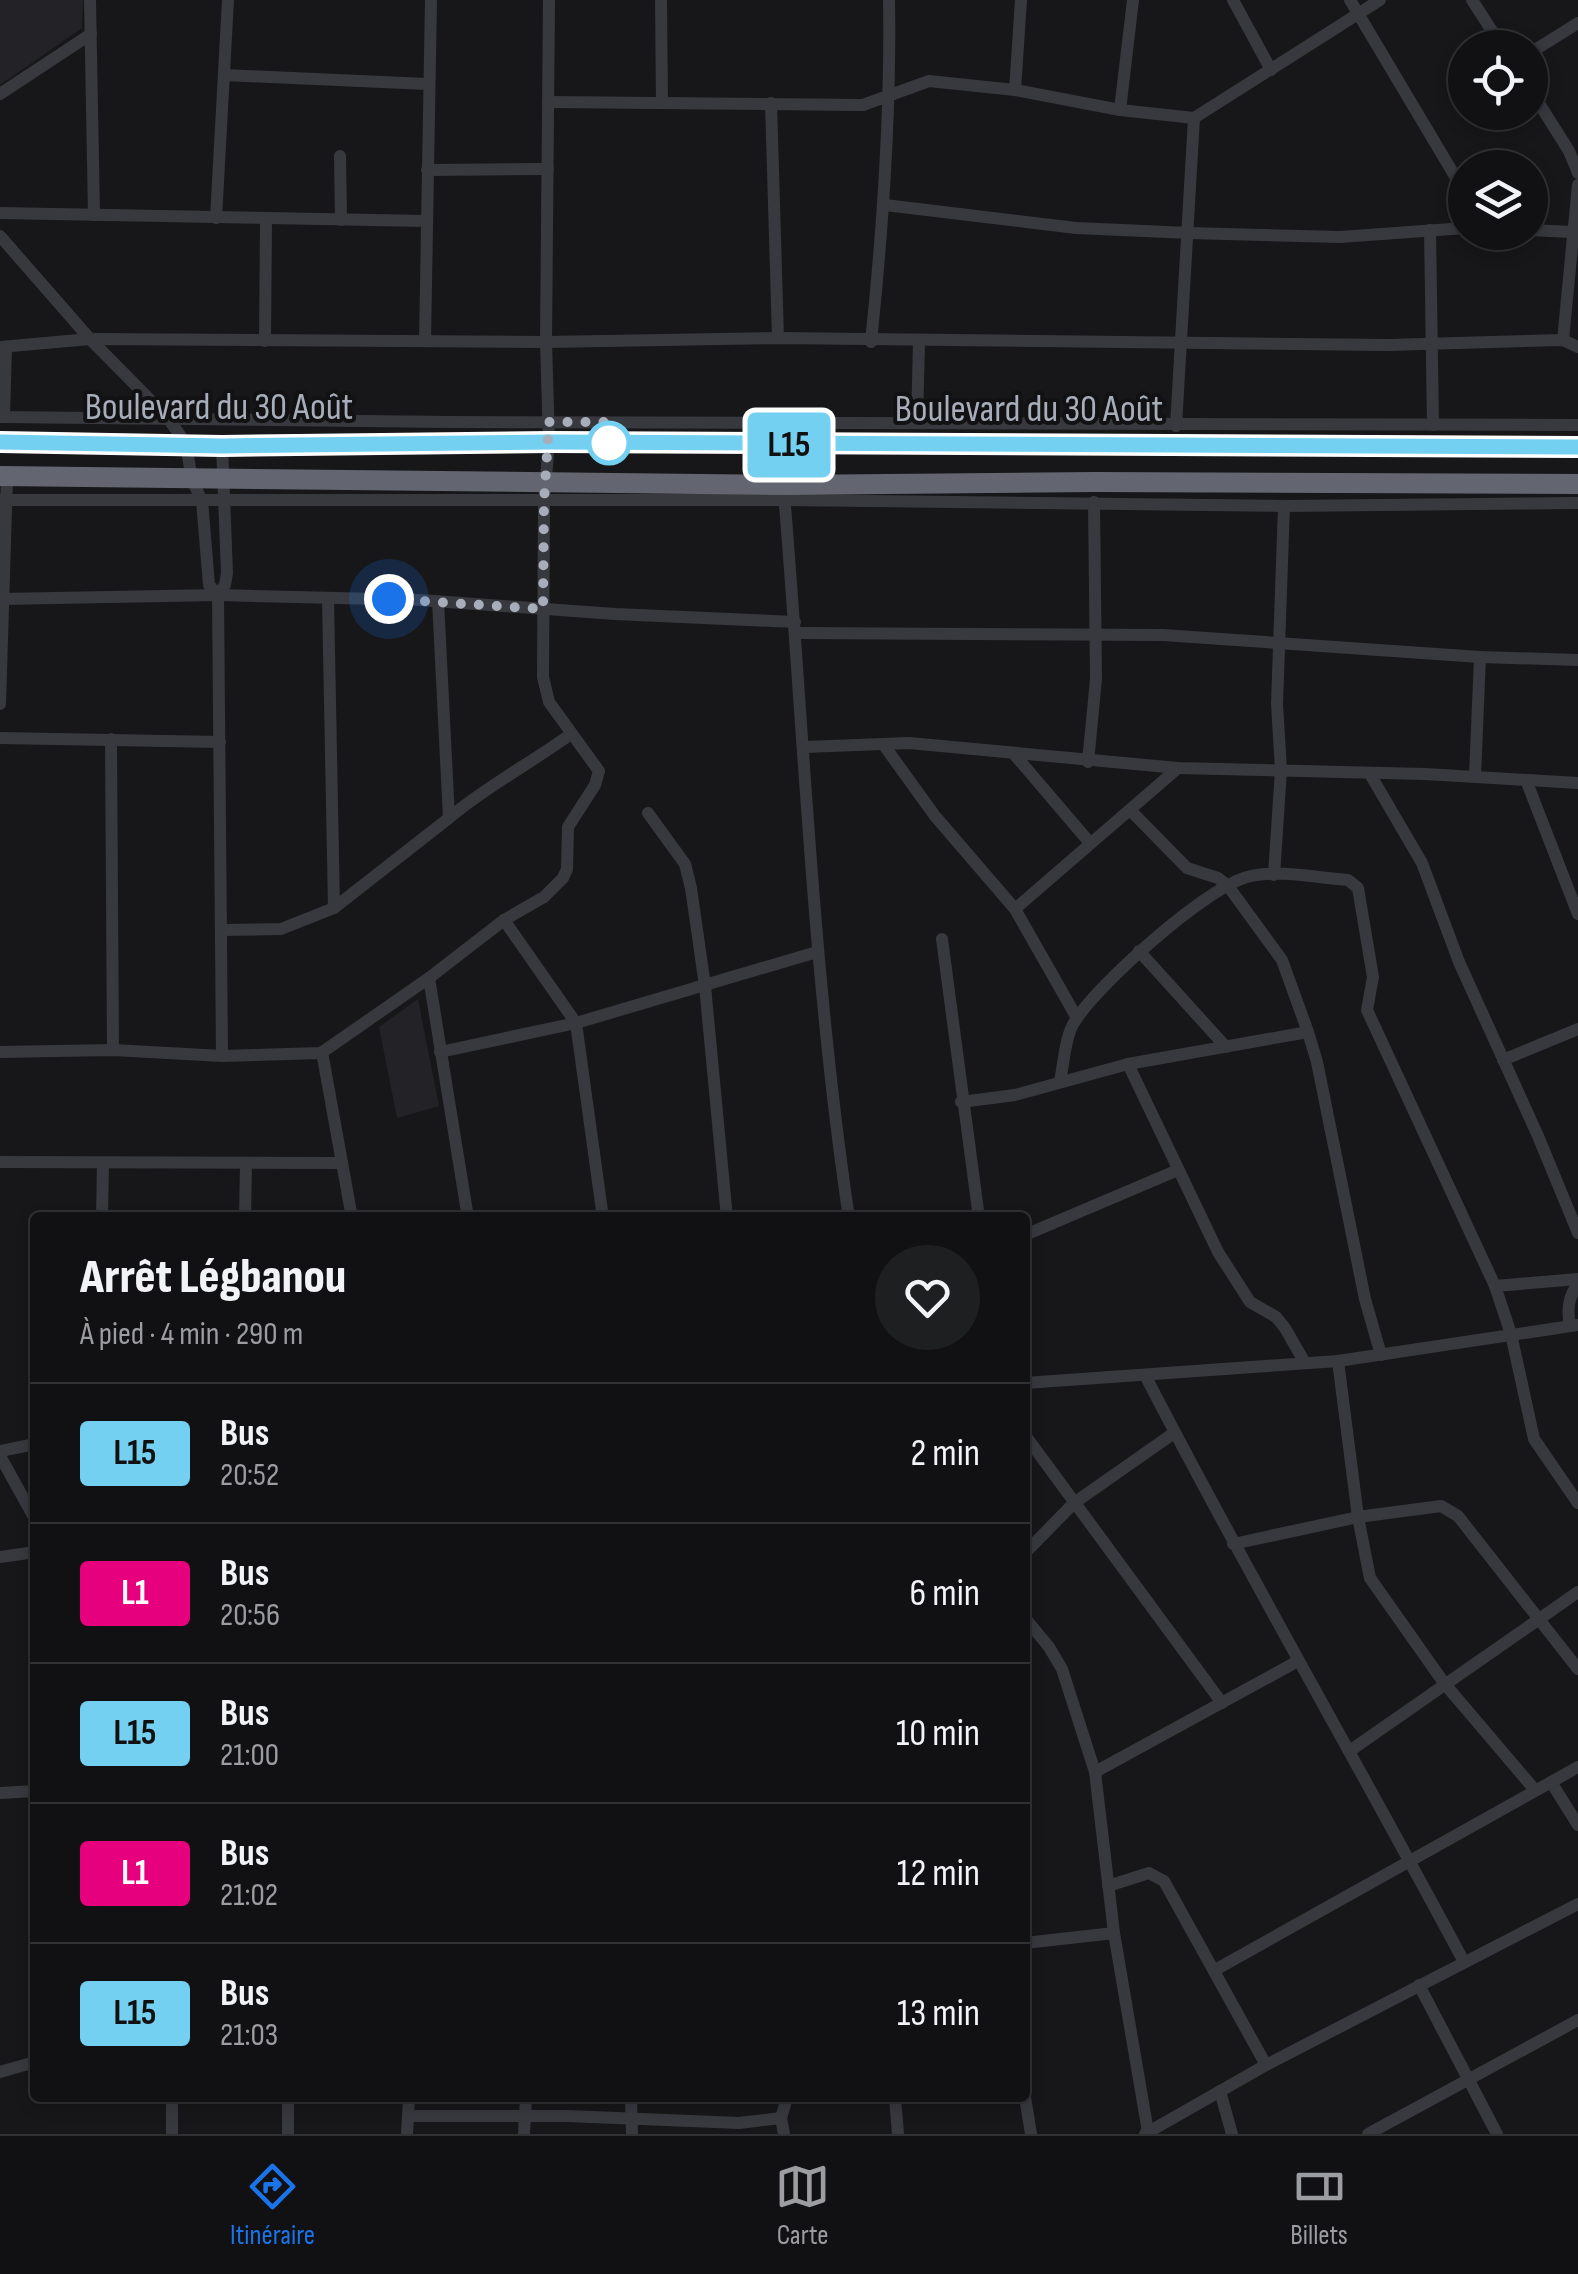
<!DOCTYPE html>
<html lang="fr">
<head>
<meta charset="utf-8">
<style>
  :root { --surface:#111113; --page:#1e1f21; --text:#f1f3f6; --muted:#9c9da0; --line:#303133; --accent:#1a73e8 }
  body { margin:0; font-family:"Sofia Sans Condensed",sans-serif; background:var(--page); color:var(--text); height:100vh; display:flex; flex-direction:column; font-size:38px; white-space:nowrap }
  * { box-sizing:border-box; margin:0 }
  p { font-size:32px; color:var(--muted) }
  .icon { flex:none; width:55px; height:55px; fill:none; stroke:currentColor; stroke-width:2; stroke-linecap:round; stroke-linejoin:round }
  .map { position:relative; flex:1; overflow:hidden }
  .side { position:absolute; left:30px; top:1212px; width:1000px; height:890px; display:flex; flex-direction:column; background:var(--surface); border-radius:10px; box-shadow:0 5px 15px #0003,0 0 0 2px var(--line) }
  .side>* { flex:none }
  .badge { padding:0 20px; border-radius:8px; font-size:35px; line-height:65px }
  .fabs { position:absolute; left:1448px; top:30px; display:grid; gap:20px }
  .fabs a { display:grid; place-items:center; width:100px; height:100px; border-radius:50%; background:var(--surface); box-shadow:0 5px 15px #0003,0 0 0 2px var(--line); font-size:50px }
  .you { position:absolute; width:50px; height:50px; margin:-25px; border:8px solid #fff; border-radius:50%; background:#1a73e8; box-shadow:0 0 0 15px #1a73e833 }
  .map>.badge { position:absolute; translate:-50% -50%; box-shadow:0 0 0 5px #fff }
  .round { display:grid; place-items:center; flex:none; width:105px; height:105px; border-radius:52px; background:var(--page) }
  .overview { display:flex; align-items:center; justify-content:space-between; height:170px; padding:0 50px }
  h1 { font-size:48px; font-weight:800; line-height:75px }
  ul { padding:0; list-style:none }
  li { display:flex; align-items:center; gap:30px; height:140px; padding:0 50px; border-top:2px solid var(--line) }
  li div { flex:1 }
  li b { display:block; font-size:38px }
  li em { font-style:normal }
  li .badge { min-width:110px; font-weight:700; text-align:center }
  .menu { display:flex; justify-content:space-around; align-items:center; height:140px; border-top:2px solid var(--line); background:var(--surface); font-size:28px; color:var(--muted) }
  .menu a { display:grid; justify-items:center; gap:5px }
  .menu .selected { color:var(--accent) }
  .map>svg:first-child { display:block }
  .built { fill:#232327 }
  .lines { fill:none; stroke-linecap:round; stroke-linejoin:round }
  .minor { stroke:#38393f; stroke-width:12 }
  .highway { stroke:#636670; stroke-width:20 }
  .line-casing { stroke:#fff; stroke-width:22 }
  .line { stroke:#74d0f1; stroke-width:15 }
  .walk { stroke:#a8adba; stroke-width:10; stroke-dasharray:0 18 }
  .stop-dot { fill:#fff; stroke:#74d0f1; stroke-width:5 }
  .labels { text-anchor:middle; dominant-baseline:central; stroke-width:8; stroke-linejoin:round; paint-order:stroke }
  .street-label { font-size:38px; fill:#a8adba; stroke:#121214 }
</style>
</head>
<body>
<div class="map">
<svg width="1578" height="2134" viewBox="0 0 1578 2134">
  <rect width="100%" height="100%" fill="#171719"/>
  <g class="built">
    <polygon points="0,0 83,0 82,28 0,85"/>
    <polygon points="418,999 439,1106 397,1118 379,1027"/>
  </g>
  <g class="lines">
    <g class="minor">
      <polyline points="90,0 94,215"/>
      <polyline points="661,0 662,103"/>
      <polyline points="1233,0 1271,70"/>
      <polyline points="1350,0 1465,193"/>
      <polyline points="1472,0 1503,48"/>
      <polyline points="1530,53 1578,23"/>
      <polyline points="224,75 427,84"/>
      <polyline points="1530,89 1569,151 1578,173"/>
      <polyline points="1015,90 1021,0"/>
      <polyline points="0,94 91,34"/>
      <polyline points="548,102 863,105 929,81 1015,90 1120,110 1194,118"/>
      <polyline points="771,103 778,338"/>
      <polyline points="1120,110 1133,0"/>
      <polyline points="340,156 341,220"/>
      <polyline points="427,170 548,169"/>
      <polyline points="885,205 1076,228 1189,233 1340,237 1465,228"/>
      <polyline points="0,213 426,221"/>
      <polyline points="216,218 228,0"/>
      <polyline points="1430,230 1433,425"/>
      <polyline points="1530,230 1572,232"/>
      <polyline points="0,236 90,339 168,418 186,444 192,480 202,501 209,585 218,595"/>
      <polyline points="1563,340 1578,185"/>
      <polyline points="265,341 266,220"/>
      <polyline points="425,341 431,0"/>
      <path d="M871,342C883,227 891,115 889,0"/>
      <polyline points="0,347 90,339 546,342 778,338 1389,345 1563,340 1578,347"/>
      <polyline points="0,417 448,422 1578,425"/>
      <polyline points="4,417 6,347"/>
      <polyline points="917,423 919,342"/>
      <polyline points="1176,426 1194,118 1380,0"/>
      <polyline points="222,446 227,573 225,585 218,595 222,1056"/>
      <path d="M784,493C804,735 813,977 849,1218"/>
      <polyline points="0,500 785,500 1284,506 1578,503"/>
      <polyline points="328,598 334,908"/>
      <polyline points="0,599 218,595 420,600 615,614 795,622"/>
      <polyline points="795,633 1163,635 1480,657 1578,660"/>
      <polyline points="0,704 7,477"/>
      <polyline points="0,738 220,742"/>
      <polyline points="111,739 113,1050"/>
      <polyline points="883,744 935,816 1015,909 1077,1018"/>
      <polyline points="805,747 909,743 1178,768 1425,774 1578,783"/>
      <polyline points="1014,754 1090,843"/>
      <polyline points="1088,762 1096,679 1094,502"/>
      <polyline points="1370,774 1422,863 1459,962 1538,1136 1578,1233"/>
      <polyline points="1475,776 1480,657"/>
      <polyline points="1526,780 1578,914"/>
      <polyline points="1131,811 1187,868 1218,878 1228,886 1282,960 1308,1032 1317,1062 1365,1299 1381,1355"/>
      <polyline points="648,813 685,864 691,888 705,986 727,1218"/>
      <path d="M449,818C487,786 531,763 571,734"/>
      <polyline points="1274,875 1281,770 1277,704 1284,506"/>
      <polyline points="1015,909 1178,768"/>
      <polyline points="504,920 576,1023 603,1218"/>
      <polyline points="223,930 281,929 334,908 449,818 438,601"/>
      <polyline points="942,939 979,1218"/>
      <polyline points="1139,951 1226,1047"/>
      <polyline points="429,978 468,1218"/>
      <polyline points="0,1052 113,1050 222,1056 321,1053 429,978 504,920 544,897 563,878 567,869 568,827 595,785 599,771 549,702 543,677 544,502 549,442 546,342 549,0"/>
      <polyline points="322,1052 352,1218"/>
      <polyline points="440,1052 576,1023 817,952"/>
      <polyline points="1503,1060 1578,1029"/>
      <polyline points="1128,1064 1218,1252 1250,1302 1276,1317 1285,1328 1305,1363"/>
      <path d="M1060,1081C1064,1063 1065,1036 1075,1021C1099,983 1206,888 1247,877C1278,869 1317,878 1348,880L1358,888L1373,977L1367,1010L1495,1286"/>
      <polyline points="961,1102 1015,1095 1128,1064 1308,1032"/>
      <polyline points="0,1162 342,1163"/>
      <polyline points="102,1218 103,1163"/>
      <polyline points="245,1218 246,1164"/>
      <polyline points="1025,1235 1178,1170"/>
      <polyline points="1578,1279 1495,1286 1511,1334 1534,1439 1578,1503"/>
      <path d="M1570,1326C1567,1310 1568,1297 1578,1284"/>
      <polyline points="1338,1361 1358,1517 1370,1578 1444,1683 1535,1790"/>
      <path d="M1145,1375C1247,1573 1359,1765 1464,1962"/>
      <polyline points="1025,1383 1338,1361 1578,1325"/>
      <polyline points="1025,1435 1222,1703"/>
      <polyline points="0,1451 35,1444"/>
      <polyline points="0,1456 35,1519"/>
      <polyline points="1233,1544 1358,1517 1441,1506 1458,1516 1578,1669"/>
      <polyline points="1025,1553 1074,1503 1174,1433"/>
      <polyline points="0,1557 35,1552"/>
      <polyline points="1025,1618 1049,1647 1062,1669 1095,1772 1114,1933 1148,2132"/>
      <polyline points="1351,1750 1578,1592"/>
      <polyline points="1095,1772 1298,1661"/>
      <polyline points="1551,1782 1578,1825"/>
      <polyline points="0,1793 35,1791"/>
      <polyline points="1108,1886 1149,1873 1164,1881 1266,2065"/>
      <polyline points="1025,1943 1114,1933"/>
      <polyline points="1215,1970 1578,1767"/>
      <polyline points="1419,1985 1497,2134"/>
      <polyline points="0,2072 35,2062"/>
      <polyline points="1220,2091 1232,2134"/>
      <polyline points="1025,2097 1031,2134"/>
      <polyline points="631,2098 632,2134"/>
      <polyline points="895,2098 898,2134"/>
      <polyline points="410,2116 568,2116 739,2123 781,2118"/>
      <polyline points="172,2134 172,2098"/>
      <polyline points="288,2134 288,2098"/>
      <polyline points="407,2134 409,2098"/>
      <polyline points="524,2134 526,2098"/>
      <polyline points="784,2134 781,2118 787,2098"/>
      <polyline points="1145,2134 1266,2065 1578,1904"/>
      <polyline points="1368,2134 1578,2020"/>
    </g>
    <g class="highway">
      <polyline points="0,442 222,446 549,442 1578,447"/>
      <polyline points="0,476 784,485 1095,482 1578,484"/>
    </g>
  </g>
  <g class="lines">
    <defs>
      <polyline id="line" points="0,442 222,446 549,442 1578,447"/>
    </defs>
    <use href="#line" class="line-casing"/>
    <use href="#line" class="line"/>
    <polyline class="walk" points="389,599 543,609 544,502 549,422 610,422 609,443"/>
  </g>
  <circle class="stop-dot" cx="609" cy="443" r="20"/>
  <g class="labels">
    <g class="street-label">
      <text x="219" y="407">Boulevard du 30 Août</text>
      <text x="1029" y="409">Boulevard du 30 Août</text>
    </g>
  </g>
</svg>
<div class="fabs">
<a><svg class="icon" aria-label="locate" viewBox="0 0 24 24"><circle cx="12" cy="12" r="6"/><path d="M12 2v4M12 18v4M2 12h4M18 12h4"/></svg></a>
<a><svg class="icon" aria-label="layers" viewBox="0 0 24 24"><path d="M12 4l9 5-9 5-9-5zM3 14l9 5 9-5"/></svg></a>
</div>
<div class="you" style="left:389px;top:599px"></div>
<b class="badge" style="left:789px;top:445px;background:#74d0f1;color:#111">L15</b>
<section class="side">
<div class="overview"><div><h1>Arrêt Légbanou</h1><p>À pied · 4 min · 290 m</p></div><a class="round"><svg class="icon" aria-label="heart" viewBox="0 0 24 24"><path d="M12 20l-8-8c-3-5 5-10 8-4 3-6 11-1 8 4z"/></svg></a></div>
<ul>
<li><span class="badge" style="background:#74d0f1;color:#111">L15</span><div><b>Bus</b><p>20:52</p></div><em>2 min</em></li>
<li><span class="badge" style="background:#e6007e;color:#fff">L1</span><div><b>Bus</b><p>20:56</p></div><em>6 min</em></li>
<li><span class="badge" style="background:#74d0f1;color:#111">L15</span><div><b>Bus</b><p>21:00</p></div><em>10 min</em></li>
<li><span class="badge" style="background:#e6007e;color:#fff">L1</span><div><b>Bus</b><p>21:02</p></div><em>12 min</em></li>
<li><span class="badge" style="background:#74d0f1;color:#111">L15</span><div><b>Bus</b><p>21:03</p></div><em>13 min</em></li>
</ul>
</section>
</div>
<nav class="menu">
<a class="selected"><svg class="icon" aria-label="directions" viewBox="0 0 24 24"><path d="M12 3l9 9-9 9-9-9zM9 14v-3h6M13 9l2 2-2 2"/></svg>Itinéraire</a>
<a><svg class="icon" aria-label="map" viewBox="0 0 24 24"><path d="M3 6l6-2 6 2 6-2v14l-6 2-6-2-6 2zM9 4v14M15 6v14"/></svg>Carte</a>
<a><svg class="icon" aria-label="tickets" viewBox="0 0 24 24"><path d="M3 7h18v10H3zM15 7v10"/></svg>Billets</a>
</nav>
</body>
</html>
